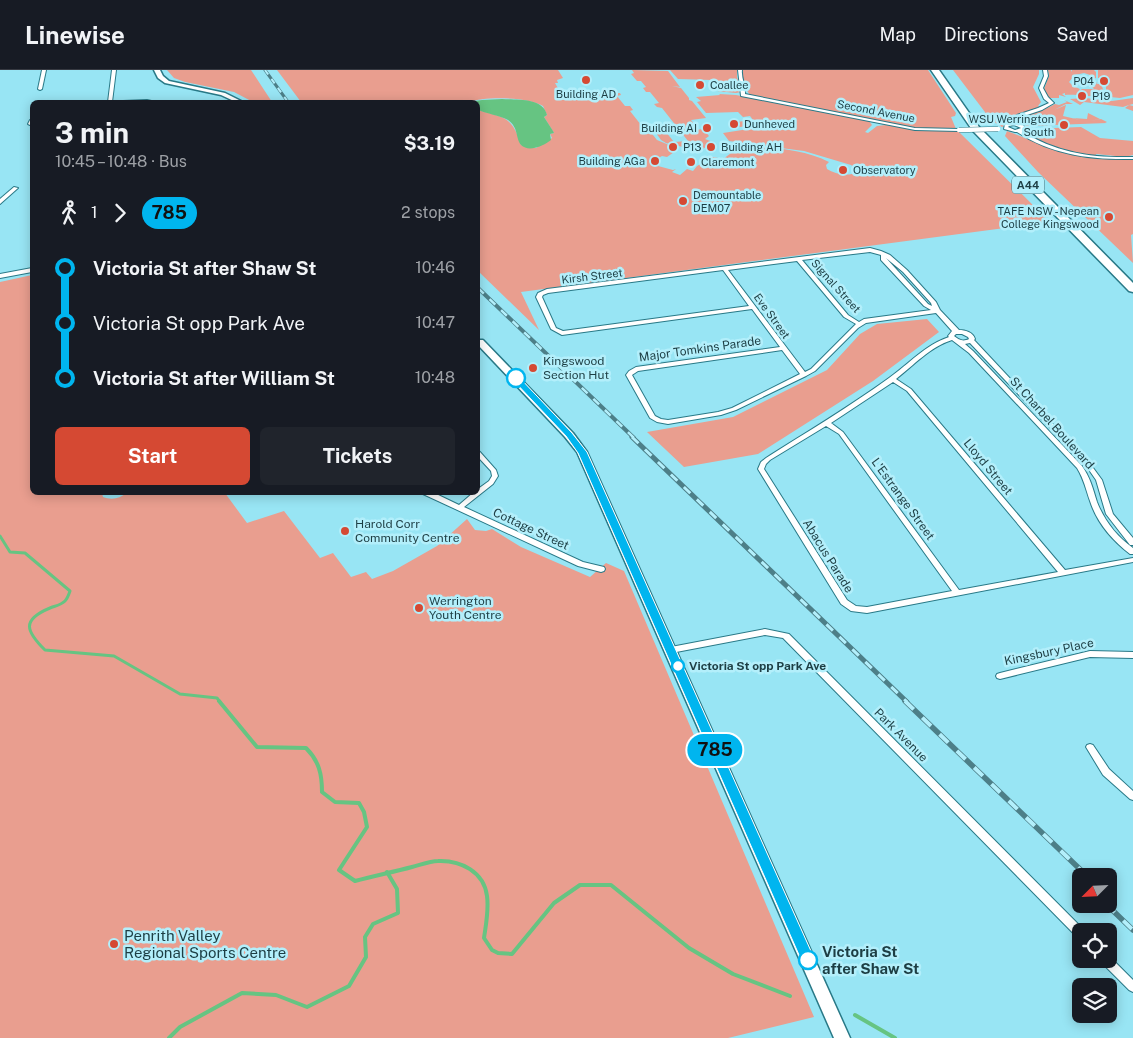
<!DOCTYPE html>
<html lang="en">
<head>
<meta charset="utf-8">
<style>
  :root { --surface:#171b24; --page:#20242c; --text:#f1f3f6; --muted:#9ea1a6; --line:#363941; --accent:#d54933 }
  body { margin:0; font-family:"Public Sans",sans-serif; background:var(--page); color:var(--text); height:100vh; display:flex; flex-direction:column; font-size:19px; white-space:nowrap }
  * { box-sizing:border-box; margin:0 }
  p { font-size:16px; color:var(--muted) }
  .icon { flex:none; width:28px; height:28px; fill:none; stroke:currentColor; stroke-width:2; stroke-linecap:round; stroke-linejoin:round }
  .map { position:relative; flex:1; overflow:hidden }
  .panel { position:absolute; left:30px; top:30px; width:450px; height:395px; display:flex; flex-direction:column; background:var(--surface); border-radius:8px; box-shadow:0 2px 12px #0003 }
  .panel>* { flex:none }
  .badge { padding:0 10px; border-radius:16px; font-size:18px; line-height:32px }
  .needle { width:32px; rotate:246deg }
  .buttons { position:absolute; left:1072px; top:798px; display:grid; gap:10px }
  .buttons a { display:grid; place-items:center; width:45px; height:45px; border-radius:8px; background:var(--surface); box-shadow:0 2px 12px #0003; font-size:25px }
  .map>.badge { position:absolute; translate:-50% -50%; box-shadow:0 0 0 2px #fff }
  .legs { display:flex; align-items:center; gap:8px; height:55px; padding:0 25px; font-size:16px }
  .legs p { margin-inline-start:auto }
  .headline { display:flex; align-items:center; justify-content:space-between; height:85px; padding:0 25px }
  h1 { font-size:28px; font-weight:700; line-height:38px }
  .action { display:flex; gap:10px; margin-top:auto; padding:10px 25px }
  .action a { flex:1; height:58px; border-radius:8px; background:var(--accent); color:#fff; font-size:20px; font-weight:700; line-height:58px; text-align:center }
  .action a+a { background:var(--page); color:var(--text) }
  ul { padding:0 25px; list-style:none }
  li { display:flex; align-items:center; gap:18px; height:55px; font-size:19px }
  li i { display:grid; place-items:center; width:8px; height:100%; margin:0 6px; background:currentColor }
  li i::after { content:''; width:12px; height:12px; margin:-6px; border:4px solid; border-radius:50%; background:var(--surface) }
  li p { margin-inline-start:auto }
  li:first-child i { background:linear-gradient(#0000 50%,currentColor 0) }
  li:last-child i { background:linear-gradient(currentColor 50%,#0000 0) }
  header { display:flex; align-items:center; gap:30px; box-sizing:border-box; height:70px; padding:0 25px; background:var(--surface); border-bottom:1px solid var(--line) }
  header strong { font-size:24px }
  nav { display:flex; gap:28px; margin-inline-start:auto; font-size:18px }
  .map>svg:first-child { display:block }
  .green { fill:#e99e8f; fill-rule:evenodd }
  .water { fill:#66c482 }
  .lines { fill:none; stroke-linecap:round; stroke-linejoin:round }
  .stream-far1 { stroke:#66c482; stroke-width:3 }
  .stream { stroke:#66c482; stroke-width:4 }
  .street-casing { stroke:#297987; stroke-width:2 }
  .secondary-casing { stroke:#297987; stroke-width:3 }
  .highway-casing { stroke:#297987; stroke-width:3 }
  .street { fill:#fff; fill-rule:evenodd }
  .secondary { fill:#fff; fill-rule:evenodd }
  .highway { fill:#fff; fill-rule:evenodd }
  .rail-far3-casing { stroke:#4d7f88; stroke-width:3 }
  .rail-far2-casing { stroke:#4d7f88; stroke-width:4 }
  .rail-far1-casing { stroke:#4d7f88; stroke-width:5 }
  .rail-casing { stroke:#4d7f88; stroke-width:5.5 }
  .rail-far3 { stroke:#b3effb; stroke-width:2; stroke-dasharray:5.5; stroke-linecap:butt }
  .rail-far2 { stroke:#b3effb; stroke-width:2.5; stroke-dasharray:8; stroke-linecap:butt }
  .rail-far1 { stroke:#b3effb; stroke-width:3; stroke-dasharray:9; stroke-linecap:butt }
  .rail { stroke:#b3effb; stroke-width:4; stroke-dasharray:12; stroke-linecap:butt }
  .street-bridge-casing { stroke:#297987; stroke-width:5.5; stroke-linecap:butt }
  .street-bridge { stroke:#fff; stroke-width:4.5 }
  .line-1 { fill:#00b5ef; stroke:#fff }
  .poi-dot { fill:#d54933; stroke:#b3effb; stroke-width:2 }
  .stop-1-dot { fill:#fff; stroke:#00b5ef; stroke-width:2.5 }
  .labels { text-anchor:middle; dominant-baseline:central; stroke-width:5; stroke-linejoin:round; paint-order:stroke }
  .far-poi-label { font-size:11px; fill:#1d3e44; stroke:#b3effb; text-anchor:start }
  .far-street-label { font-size:11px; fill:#1d3e44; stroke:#b3effb }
  .shield { fill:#b3effb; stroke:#4a737b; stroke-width:1 }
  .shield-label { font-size:11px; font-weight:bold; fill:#1d3e44 }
  .street-label { font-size:12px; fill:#1d3e44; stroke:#b3effb }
  .poi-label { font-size:12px; fill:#1d3e44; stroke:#b3effb; text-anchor:start }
  .stop-label { font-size:12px; font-weight:bold; fill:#1d3e44; stroke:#b3effb; text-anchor:start }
  .near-poi-label { font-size:15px; fill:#1d3e44; stroke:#b3effb; text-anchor:start }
  .near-stop-label { font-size:15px; font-weight:bold; fill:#1d3e44; stroke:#b3effb; text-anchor:start }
</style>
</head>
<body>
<header>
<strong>Linewise</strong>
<nav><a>Map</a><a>Directions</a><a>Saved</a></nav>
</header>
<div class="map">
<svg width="1133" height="968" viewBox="0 0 1133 968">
  <rect width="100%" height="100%" fill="#98e5f4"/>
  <g class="green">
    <polygon points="167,0 251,0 272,32 253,32 234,22 185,12 174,8"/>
    <path d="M277,0H558L563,8L557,10L558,13H555L559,20H579L588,25L620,23L621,25L617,26L625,36H630L633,40L630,41L645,60H649L657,70L669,75L667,77L677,80L667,87L662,86L655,90L650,91L660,94L658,96L673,100L676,99L672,102L680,105L687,99L693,101L697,96L713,87L723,89L738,78L730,75L732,74C765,78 799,77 829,92L826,95L827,99C836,105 850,107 859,101L851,95L804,81L729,71L723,63L755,58L753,55L740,57L736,52L753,50L750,46L743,47L738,42L706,43L697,32L701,31L696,27L720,25L719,24L736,25L869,51L872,55L865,62L868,63L877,56L886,55L923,61H960L959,62L1050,152L521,222L539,260L478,201V40C505,48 512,46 521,75L536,78L552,68L550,64L554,63L544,47L547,45L543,36C529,27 485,26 469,32H301Z"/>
    <polygon points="632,0 668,1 680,17 672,16 681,18 689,28 689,30 692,31 706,48 691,50 697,58 696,60 703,59 709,66 705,69 713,72 700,81 704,82 666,73 661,70 656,63 666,62 674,72 688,71 662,38 657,37 654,34 659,33 650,22 646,22 643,18 646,17 641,11 637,11 631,4 634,3"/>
    <polygon points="670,0 737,0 737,7 741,22 736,23 717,21 725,21 712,10 678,9"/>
    <path d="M743,0H928L956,43L955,46L951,47L956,59H959L915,58L752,27C746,21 741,10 743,0Z"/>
    <polygon points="953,0 1039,0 1039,4 1033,17 1041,32 1038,36 1040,37 1016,45 1011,53 1002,57 991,50"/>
    <path d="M1048,0H1071L1072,2V0H1094L1096,2V8L1093,9V12L1098,13L1095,14H1101L1106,27C1103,28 1075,24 1065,25V23L1062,24L1066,27L1059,25V28H1049L1044,19L1049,6ZM1084,3L1090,5L1091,8H1087L1091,10L1087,13H1080H1091L1096,16L1092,17L1094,19H1082L1077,23L1080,19L1073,16L1069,12L1075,5Z"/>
    <polygon points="1098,0 1133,0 1133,25 1120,28 1110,27 1106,21 1106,14 1109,13 1102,8 1098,8"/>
    <polygon points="1085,28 1112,31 1133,28 1133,34 1129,35 1133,36 1133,41 1125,38 1129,35 1123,37 1084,32 1080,35 1070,29"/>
    <path d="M1064,30L1073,34H1066L1054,40L1066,35L1063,46L1080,50L1073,48L1087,49L1088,43L1100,49L1089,51L1101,49L1107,52H1105L1107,53L1027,56L1019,53L1020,48C1030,41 1044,41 1055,34L1059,35L1067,32Z"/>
    <path d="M1081,57L1100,68L1133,71V85L1125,87L1096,84V86C1070,82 1048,76 1025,63L1028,59Z"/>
    <polygon points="1007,61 1062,82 1098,88 1133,89 1133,164 1131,165 1133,193 1038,102 1005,66"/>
    <path d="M32,205V422L102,423L103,427C111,430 120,429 126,423H225L247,453L284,441L320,488L333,483L351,507L366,502L372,509L393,501L437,476L467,449L475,460L486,461L492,459L521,477L590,507L606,493L624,501L814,947L728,968H0V212Z"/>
    <polygon points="927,249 939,262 873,311 758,384 684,397 647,362 733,347 827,300 860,264 877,254"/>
  </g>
  <path class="water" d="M502,29C516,30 543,27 547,45L544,47L553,61L554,63L550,64L551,70C545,75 529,83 521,75C515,67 519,58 508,50C499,45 487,44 478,40V32H469L482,30Z"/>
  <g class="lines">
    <path class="stream-far1" d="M0,466L10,482L25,483L70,521C69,524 67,529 65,531C61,535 55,536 50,538C21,550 26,561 45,580L114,586L180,624L217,628L220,632"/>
    <g class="stream">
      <path d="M219,631L257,677L306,678C319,691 322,704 322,722L335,732L359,733L364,742L367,757L339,800L355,811C374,806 393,802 412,797C420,795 430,791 438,791C461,790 484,802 487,826C489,840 486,854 484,868L492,880L498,883L512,884L554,833L580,815H611L689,878L733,904L790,926"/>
      <polyline points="855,945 895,968"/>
      <polyline points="169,968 180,957 242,923 276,925 307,937 349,916 366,887 365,867 373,854 398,843 397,819 387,802"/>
    </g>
    <defs>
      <g id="street">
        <polygon points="42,0 46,0 42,19 40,20 38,19"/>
        <polygon points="112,0 116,0 112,32 108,32"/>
        <path d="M738,0H742C741,8 746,16 745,24L915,58L959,59L961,60L959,61L915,60L741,26Z"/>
        <path d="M1043,0H1047L1048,6L1043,18L1048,27L1054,33L1042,40L1021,47L1017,53L1023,55L1026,59L1022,61C1056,83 1093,88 1133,87V89C1092,90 1052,85 1017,62H1015L1004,59L1005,54L1012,53L1017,45L1038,38L1049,33L1044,29L1039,18L1044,6ZM1014,55L1021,58L1015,60L1008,57L1009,56Z"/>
        <polygon points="147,30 156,32 121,32 123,31"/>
        <polygon points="30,50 32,50 32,54 30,55 28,54"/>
        <polygon points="14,117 18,118 0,134 0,129"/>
        <path d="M870,178L881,181L890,185L907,200L936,232L940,240L959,260C965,260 973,262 975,269L974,270L1091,395L1102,410L1113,444L1133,468V475H1130L1106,444L1096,410L1087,397L970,273L965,274L973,281L1082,396C1090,407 1093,419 1097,432C1104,450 1117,467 1133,478V484H1130C1113,471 1097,453 1090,431C1086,420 1084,409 1077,398L969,283L952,270C930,277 914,295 896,309L911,319L1065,500L1133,488V492L867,543L851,541L841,534L758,399L761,392L766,388C807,362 849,337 889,308C909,294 925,275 949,267L948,266L952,261L936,243L866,253L858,258L815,301L806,306L736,340L721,345L668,354L657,352L650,348L626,305L629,301L636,297L780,277L752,239L562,265L551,259L536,227L538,223L547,219ZM870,182L881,185V190L924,236L931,240L864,249L859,252L848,245L802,190ZM886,188L903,202L931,233L932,236L928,234ZM797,191L844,247L856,254L811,299L805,302L728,200ZM723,200L749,236L563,261L556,258L542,227L543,225L548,223ZM956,264H962L968,267L969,269C963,272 959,270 954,266ZM782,280L800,304L732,338L718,342L668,350L661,349L655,346L632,305L638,301ZM893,312L907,321L1058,502L959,520L843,362L831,353ZM826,356L839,364L952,521L867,537L856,536L847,530L764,399L766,394L770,390Z"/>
        <polygon points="32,198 32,202 0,208 0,204"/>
        <polygon points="478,381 480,382 496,400 498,406 493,414 464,437 583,492 604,497 605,499 604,501 601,502 578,496 423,424 422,422 432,422 459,435 474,422 478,422 478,419 489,411 492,406 491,401 478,387"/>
        <polygon points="765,559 789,564 1085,861 1081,861 1081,868 1077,867 783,568 765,565 671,583 668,582 667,580 668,578 671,577"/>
        <polygon points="1090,581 1133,582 1133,588 1090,587 1000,609 997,608 996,606 997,604 1000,603"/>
        <polygon points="1090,674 1093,675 1109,699 1133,721 1133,730 1130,729 1103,705 1086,677 1087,675"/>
        <polygon points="1109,886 1133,910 1133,922 1129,920 1101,892 1100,889 1109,889"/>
      </g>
      <g id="secondary">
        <polygon points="154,0 160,0 163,6 169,11 225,23 243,32 236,32 221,25 165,13 158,8"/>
        <polygon points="478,270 483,270 573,363 587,382 850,968 834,968 577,382 565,367 478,275"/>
      </g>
      <polygon id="highway" points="931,0 939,0 979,57 1133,213 1133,222 1129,221 973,61"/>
    </defs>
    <use href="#street" class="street-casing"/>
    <use href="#secondary" class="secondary-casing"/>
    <use href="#highway" class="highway-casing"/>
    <use href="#street" class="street"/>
    <use href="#secondary" class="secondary"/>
    <use href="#highway" class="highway"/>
    <defs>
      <polyline id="rail-far3" points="265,0 288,32"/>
      <polyline id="rail-far2" points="478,218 634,368"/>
      <polyline id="rail-far1" points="632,367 907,632"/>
      <g id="rail">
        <polyline points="905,631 1087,806"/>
        <polyline points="1106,834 1133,860"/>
      </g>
    </defs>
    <use href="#rail-far3" class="rail-far3-casing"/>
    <use href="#rail-far2" class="rail-far2-casing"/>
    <use href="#rail-far1" class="rail-far1-casing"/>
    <use href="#rail" class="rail-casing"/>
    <use href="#rail-far3" class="rail-far3"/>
    <use href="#rail-far2" class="rail-far2"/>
    <use href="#rail-far1" class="rail-far1"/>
    <use href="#rail" class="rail"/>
    <defs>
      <polyline id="street-bridge" points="959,60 998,59"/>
    </defs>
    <use href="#street-bridge" class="street-bridge-casing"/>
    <use href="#street-bridge" class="street-bridge"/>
  </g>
  <polygon class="line-1" points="513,307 519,307 572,363 587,382 815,890 813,894 808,896 803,894 578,383 566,366 513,310"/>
  <g class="poi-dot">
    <circle cx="586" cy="10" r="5"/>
    <circle cx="1104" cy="11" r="5"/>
    <circle cx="700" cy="15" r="5"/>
    <circle cx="1082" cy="26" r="5"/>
    <circle cx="734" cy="54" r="5"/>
    <circle cx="1064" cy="55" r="5"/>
    <circle cx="707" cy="58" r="5"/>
    <circle cx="673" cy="77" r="5"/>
    <circle cx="711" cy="77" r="5"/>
    <circle cx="655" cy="91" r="5"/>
    <circle cx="691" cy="92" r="5"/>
    <circle cx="843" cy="100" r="5"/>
    <circle cx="683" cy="131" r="5"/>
    <circle cx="1109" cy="147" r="5"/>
    <circle cx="533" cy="298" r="5"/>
    <circle cx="345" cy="461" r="5"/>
    <circle cx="419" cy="538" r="5"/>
    <circle cx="114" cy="874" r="5"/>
  </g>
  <g class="stop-1-dot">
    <circle cx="516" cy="308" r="9"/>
    <circle cx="678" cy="596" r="6"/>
    <circle cx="808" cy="890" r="9"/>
  </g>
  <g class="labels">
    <g class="far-poi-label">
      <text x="1094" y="11" text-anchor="end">P04</text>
      <text x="710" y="15">Coallee</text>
      <text x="586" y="24" text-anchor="middle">Building AD</text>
      <text x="1092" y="26">P19</text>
      <text x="1054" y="49" text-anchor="end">WSU Werrington<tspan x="1054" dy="13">South</tspan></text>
      <text x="744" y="54">Dunheved</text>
      <text x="697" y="58" text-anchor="end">Building AI</text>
      <text x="683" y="77">P13</text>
      <text x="721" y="77">Building AH</text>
      <text x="645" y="91" text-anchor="end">Building AGa</text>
      <text x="701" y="92">Claremont</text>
      <text x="853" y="100">Observatory</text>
      <text x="693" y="125">Demountable<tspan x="693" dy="13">DEM07</tspan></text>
      <text x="1099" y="141" text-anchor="end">TAFE NSW - Nepean<tspan x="1099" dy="13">College Kingswood</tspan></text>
    </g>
    <g class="far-street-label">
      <text transform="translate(876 41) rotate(11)">Second Avenue</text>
      <text transform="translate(592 206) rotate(-7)">Kirsh Street</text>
      <text transform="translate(836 216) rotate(48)">Signal Street</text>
      <text transform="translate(772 246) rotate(54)">Eve Street</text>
    </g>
    <rect class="shield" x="1012" y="106.5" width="32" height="17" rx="4"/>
    <g class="shield-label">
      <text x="1028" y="115">A44</text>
    </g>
    <g class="street-label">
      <text transform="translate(700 279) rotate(-8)">Major Tomkins Parade</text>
      <text transform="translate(1052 353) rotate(48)">St Charbel Boulevard</text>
      <text transform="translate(988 397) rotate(50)">Lloyd Street</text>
      <text transform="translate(903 429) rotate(54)">L'Estrange Street</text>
      <text transform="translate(531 459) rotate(25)">Cottage Street</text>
      <text transform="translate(828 486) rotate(58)">Abacus Parade</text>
      <text transform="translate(1049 582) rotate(-12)">Kingsbury Place</text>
      <text transform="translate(901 665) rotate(45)">Park Avenue</text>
    </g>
    <g class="poi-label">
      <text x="543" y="291">Kingswood<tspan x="543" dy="14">Section Hut</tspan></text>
      <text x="355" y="454">Harold Corr<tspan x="355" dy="14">Community Centre</tspan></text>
      <text x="429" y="531">Werrington<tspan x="429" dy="14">Youth Centre</tspan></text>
    </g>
    <g class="stop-label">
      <text x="689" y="596">Victoria St opp Park Ave</text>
    </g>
    <g class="near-poi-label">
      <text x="124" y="865">Penrith Valley<tspan x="124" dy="17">Regional Sports Centre</tspan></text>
    </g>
    <g class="near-stop-label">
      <text x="822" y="881">Victoria St<tspan x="822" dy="17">after Shaw St</tspan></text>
    </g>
  </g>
</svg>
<div class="buttons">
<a><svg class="needle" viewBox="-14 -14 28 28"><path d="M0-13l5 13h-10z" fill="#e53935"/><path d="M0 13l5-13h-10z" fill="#9ea1a6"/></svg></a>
<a><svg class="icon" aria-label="locate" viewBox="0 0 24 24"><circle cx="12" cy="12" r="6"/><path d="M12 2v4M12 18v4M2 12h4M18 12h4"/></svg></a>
<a><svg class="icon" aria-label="layers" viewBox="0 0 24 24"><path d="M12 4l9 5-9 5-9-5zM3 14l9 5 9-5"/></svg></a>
</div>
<b class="badge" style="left:715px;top:680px;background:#00b5ef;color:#111">785</b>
<section class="panel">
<div class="headline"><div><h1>3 min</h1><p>10:45 – 10:48 · Bus</p></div><b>$3.19</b></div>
<div class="legs"><svg class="icon" aria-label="walk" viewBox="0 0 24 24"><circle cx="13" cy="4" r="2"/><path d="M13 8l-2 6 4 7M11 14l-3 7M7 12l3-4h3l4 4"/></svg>1<svg class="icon" aria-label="forward" viewBox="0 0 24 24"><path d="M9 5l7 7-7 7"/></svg><b class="badge" style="background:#00b5ef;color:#111">785</b><p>2 stops</p></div>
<ul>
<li><i style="color:#00b5ef"></i><b>Victoria St after Shaw St</b><p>10:46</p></li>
<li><i style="color:#00b5ef"></i><span>Victoria St opp Park Ave</span><p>10:47</p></li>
<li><i style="color:#00b5ef"></i><b>Victoria St after William St</b><p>10:48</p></li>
</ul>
<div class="action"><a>Start</a><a>Tickets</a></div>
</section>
</div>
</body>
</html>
